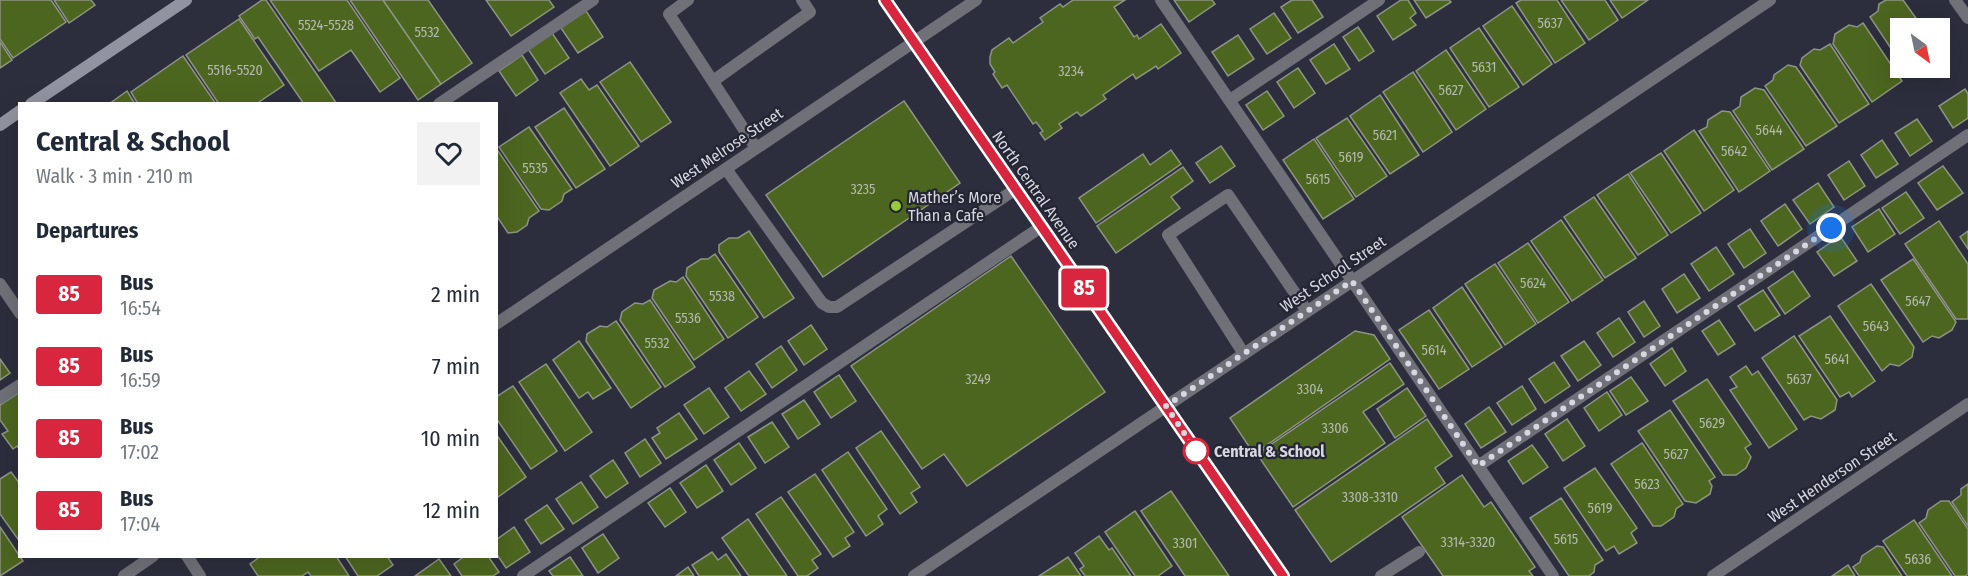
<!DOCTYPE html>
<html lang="en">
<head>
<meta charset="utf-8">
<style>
  :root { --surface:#fff; --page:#f2f2f3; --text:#1f2937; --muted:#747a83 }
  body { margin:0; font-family:"Fira Sans Condensed",sans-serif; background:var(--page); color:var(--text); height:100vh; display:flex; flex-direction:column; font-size:22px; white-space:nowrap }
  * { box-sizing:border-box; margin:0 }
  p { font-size:20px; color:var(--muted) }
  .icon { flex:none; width:33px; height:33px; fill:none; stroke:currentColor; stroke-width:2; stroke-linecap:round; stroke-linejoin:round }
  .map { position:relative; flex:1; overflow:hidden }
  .side { position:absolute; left:18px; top:102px; width:480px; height:456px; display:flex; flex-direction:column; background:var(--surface); border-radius:0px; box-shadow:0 6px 24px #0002 }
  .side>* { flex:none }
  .badge { padding:0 12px; border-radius:4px; font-size:21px; line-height:39px }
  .needle { width:39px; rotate:147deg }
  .tools { position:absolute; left:1890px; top:18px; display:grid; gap:12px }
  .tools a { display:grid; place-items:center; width:60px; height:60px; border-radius:0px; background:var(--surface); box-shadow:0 6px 24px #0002; font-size:30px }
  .you { position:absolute; width:30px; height:30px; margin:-15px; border:4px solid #fff; border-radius:50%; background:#1a73e8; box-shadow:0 0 0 9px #1a73e833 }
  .map>.badge { position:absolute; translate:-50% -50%; box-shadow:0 0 0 3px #fff }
  h2 { padding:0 18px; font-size:22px; line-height:54px }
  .round { display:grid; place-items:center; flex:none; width:63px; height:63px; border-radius:0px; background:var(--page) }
  .summary { display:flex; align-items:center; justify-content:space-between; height:102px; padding:0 18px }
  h1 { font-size:28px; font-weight:700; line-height:45px }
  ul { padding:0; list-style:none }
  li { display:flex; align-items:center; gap:18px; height:72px; padding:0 18px }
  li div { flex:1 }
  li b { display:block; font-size:22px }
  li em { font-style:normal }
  li .badge { min-width:66px; font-weight:700; text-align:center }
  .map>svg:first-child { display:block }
  .building { fill:#4c651f; stroke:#8d9483; stroke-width:1.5 }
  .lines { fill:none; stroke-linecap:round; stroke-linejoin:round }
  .lane { stroke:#6f7078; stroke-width:12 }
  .street { stroke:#6f7078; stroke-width:12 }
  .secondary { stroke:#9293a0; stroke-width:12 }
  .line-casing { stroke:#fff; stroke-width:14 }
  .line { stroke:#d7263d; stroke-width:9 }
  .walk { stroke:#d6d7e1; stroke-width:6; stroke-dasharray:0 10.8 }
  .poi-dot { fill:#99cb36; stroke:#242533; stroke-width:2 }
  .stop-dot { fill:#fff; stroke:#d7263d; stroke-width:3 }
  .labels { text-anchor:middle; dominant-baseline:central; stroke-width:4.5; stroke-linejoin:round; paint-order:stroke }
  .number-label { font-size:14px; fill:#b4bab0 }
  .street-label { font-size:16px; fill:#d6d7e1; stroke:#242533 }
  .poi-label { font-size:16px; fill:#d6d7e1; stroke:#242533; text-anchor:start }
  .stop-label { font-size:16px; font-weight:bold; fill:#d6d7e1; stroke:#242533; text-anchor:start }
</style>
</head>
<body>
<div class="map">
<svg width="1968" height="576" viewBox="0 0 1968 576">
  <rect width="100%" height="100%" fill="#2d2e3d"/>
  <g class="building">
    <polygon points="0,0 51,0 66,22 13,58 0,39"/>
    <polygon points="54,0 91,0 95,5 69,23"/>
    <polygon points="262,0 266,0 337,104 304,104 258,37 255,39 239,16"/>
    <polygon points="270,0 347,0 400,78 380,92 351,50 319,71"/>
    <polygon points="350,0 383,0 441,84 418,100"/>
    <polygon points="383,0 428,0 472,63 441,84"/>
    <polygon points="486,0 549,0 554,7 511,36"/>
    <polygon points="1073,0 1125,0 1114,7 1134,37 1137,35 1139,39 1161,24 1181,53 1158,69 1156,66 1136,79 1133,74 1103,95 1106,99 1081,116 1077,112 1059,124 1062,128 1045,140 1040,133 1043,131 1036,122 1033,124 1007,85 1002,88 993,74 995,72 990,64 990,57 992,50 1009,38 1013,43 1043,22 1040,18 1060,4 1063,7"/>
    <polygon points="1174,0 1212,0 1215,4 1189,22"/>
    <polygon points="1292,0 1312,0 1323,17 1298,33 1281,7"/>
    <polygon points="1401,0 1408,0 1416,13 1410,18 1416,25 1393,40 1377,16"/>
    <polygon points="1414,0 1449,0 1451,2 1426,18"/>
    <polygon points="1521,0 1557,0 1585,43 1555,63 1516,3"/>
    <polygon points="1561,0 1605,0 1618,20 1589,40"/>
    <polygon points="1610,0 1648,0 1622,18"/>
    <polygon points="1886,0 1903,0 1923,28 1900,28 1900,62 1870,17 1878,11 1879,4"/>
    <polygon points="1512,6 1552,64 1523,85 1483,26"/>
    <polygon points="586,11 603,37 578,53 561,28"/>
    <polygon points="1274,13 1291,38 1267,54 1250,29"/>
    <polygon points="239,19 284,85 256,104 219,104 186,55"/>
    <polygon points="1863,23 1902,81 1872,102 1833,44 1835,34 1849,25 1857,27"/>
    <polygon points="1358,27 1374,51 1359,61 1343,37"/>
    <polygon points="1479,28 1519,87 1489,107 1450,48"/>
    <polygon points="552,33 569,58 545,74 528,49"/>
    <polygon points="1238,35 1254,59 1228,76 1212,52"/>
    <polygon points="0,42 12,60 0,68"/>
    <polygon points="1334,44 1350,69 1326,84 1310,60"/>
    <polygon points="1830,44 1869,104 1839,123 1800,65 1802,58 1814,49 1820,50"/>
    <polygon points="1446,50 1486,109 1456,130 1416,71"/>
    <polygon points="522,55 538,80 516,96 499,71"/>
    <polygon points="183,56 216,104 138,104 131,92"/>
    <polygon points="630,62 671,122 641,142 600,82"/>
    <polygon points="1788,65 1796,67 1837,126 1806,146 1765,86 1773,80 1774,75"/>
    <polygon points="1298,68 1315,93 1294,108 1277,82"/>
    <polygon points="1904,68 1922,68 1910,76"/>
    <polygon points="1413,72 1452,132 1423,152 1383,92"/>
    <polygon points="581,79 589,90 597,85 639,146 610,166 560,93"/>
    <polygon points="1755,88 1764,90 1804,149 1772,170 1733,111 1740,106 1741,97"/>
    <polygon points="1965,89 1968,94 1968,118 1953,128 1939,106"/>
    <polygon points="127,91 135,104 109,104"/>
    <polygon points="1267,91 1284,116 1263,130 1246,105"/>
    <polygon points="1380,95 1419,155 1390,174 1350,116"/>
    <polygon points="904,101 960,183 823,277 766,195"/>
    <polygon points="564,108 605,169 576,188 535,127"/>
    <polygon points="1722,111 1730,112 1770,171 1739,192 1699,131 1707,127 1708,120"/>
    <polygon points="1347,118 1387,176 1356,197 1316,138"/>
    <polygon points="1917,119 1932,141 1910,156 1895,133"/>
    <polygon points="529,127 572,189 564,194 562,201 549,210 541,209 499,147"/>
    <polygon points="1694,130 1734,190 1704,211 1664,151"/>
    <polygon points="1314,139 1354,199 1323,219 1283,160"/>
    <polygon points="1882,140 1898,164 1876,178 1861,155"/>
    <polygon points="1221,146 1235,166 1210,183 1196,163"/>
    <polygon points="496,148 539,211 529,218 527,225 517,232 508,233 496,215"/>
    <polygon points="1171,150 1181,164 1096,223 1079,198 1143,154 1150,165"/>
    <polygon points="1661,153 1701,213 1671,233 1630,173"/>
    <polygon points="1849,161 1865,186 1844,200 1828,175"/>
    <polygon points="1943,166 1963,193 1937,210 1918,183"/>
    <polygon points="1183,167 1193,181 1171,197 1180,208 1116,253 1097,226"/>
    <polygon points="1628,174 1668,235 1638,255 1597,195"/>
    <polygon points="1818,183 1834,207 1810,224 1793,200"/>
    <polygon points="1906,192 1924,218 1900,234 1882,208"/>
    <polygon points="1594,197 1636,258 1605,278 1564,217"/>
    <polygon points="1785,204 1802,229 1778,246 1761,221"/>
    <polygon points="1879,209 1895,234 1868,252 1852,227"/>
    <polygon points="1561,220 1603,280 1572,301 1531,241"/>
    <polygon points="1939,221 1968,264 1968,319 1956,319 1905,244"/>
    <polygon points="1750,229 1766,253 1744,268 1728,244"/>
    <polygon points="749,231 794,298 764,318 719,252 719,245 729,238 738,238"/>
    <polygon points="1968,231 1968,249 1960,237"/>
    <polygon points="1840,236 1857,261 1834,276 1817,252"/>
    <polygon points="1528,243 1569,302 1538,323 1498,263"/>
    <polygon points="1716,247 1734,274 1709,291 1691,264"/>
    <polygon points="715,254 758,317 728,338 686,276 687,268 701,259 708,259"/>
    <polygon points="1011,256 1105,392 967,486 944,454 922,469 851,366"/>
    <polygon points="1913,259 1956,322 1952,330 1939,338 1932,336 1923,342 1881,280"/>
    <polygon points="1495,264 1536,324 1505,345 1465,284"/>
    <polygon points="1793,271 1810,296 1785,314 1768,288"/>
    <polygon points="1684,274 1700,298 1677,313 1662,289"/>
    <polygon points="683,277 724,339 694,360 652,298 654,290 670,281 676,282"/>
    <polygon points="1871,284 1914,347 1912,357 1899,366 1890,364 1882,371 1838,306"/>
    <polygon points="1462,287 1502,347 1472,367 1433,308"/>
    <polygon points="1763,290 1780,315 1755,331 1738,306"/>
    <polygon points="650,300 695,367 665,387 620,320 622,312 635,303 643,304"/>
    <polygon points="1644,301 1660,326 1644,337 1628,312"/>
    <polygon points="1429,310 1469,369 1439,389 1399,330"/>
    <polygon points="1830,316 1875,381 1852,397 1849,392 1840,397 1799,336"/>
    <polygon points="1619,318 1635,342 1613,357 1597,333"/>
    <polygon points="1719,320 1735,344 1718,355 1702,331"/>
    <polygon points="616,321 661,387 631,408 586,341 587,334 600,326 607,327"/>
    <polygon points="811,325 827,349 804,365 788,341"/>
    <polygon points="1355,331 1374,335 1390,359 1254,454 1230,418"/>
    <polygon points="1794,336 1837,400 1835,410 1821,419 1811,416 1804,420 1762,358"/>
    <polygon points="579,341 611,388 593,399 588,392 579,398 553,360"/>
    <polygon points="1584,341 1601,365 1578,381 1561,356"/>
    <polygon points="781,346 797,370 772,388 756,364"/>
    <polygon points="1672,348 1686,371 1665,386 1650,364"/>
    <polygon points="0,359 10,373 0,380"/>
    <polygon points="1554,362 1570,386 1545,403 1529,379"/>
    <polygon points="1390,363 1404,384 1363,412 1385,443 1293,507 1257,454"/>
    <polygon points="546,364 592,432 565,451 519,382"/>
    <polygon points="1746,366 1752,375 1758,371 1797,429 1769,448 1730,390 1737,387 1730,377"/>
    <polygon points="749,371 766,394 741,411 725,388"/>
    <polygon points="839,375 856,401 831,418 814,392"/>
    <polygon points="1631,377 1648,401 1626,415 1610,391"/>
    <polygon points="1707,379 1751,444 1745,448 1751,457 1746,468 1736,475 1723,475 1673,401"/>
    <polygon points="513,386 557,451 531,469 496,418 496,397"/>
    <polygon points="1522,386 1536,409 1512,425 1497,403"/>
    <polygon points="709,388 729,417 704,434 684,405"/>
    <polygon points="1407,388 1426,416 1395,438 1377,409"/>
    <polygon points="20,392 20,450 17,446 13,449 2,434 8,431 0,420 0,405"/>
    <polygon points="1607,392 1622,415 1599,431 1584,408"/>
    <polygon points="804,400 820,424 798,439 782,414"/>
    <polygon points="1489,407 1506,432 1481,448 1465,424"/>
    <polygon points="1670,410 1715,477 1709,481 1712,486 1710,494 1696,503 1685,501 1638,431"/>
    <polygon points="679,413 697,439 666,459 652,438 660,433 657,428"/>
    <polygon points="1427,419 1452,456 1435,468 1445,483 1331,562 1295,510"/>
    <polygon points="1567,419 1585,446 1563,461 1545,434"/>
    <polygon points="772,422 789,447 765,463 748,437"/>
    <polygon points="881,431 920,487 911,493 917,502 900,514 856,448"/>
    <polygon points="496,434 526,477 498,497 496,495"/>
    <polygon points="645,439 661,463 640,477 625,453"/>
    <polygon points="739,443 756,468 731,485 714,460"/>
    <polygon points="1642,443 1683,504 1676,509 1674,517 1661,526 1653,526 1611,464"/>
    <polygon points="1532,445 1548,467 1523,484 1508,461"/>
    <polygon points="848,452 887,509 878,516 883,524 866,536 822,470"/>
    <polygon points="613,460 628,483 606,498 590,476"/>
    <polygon points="706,465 723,491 697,508 680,483"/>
    <polygon points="1595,468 1637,528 1631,533 1637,543 1619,554 1614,546 1606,551 1564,488"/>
    <polygon points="11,472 20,484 20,542 0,514 0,479"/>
    <polygon points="815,474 854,532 845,538 850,546 833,557 788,492"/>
    <polygon points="1462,475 1484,507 1491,502 1535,567 1529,571 1533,576 1443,576 1402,517"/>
    <polygon points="581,482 598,507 573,524 556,499"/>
    <polygon points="1968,484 1968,526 1952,502 1961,495 1961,489"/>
    <polygon points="670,488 686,512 665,527 648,503"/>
    <polygon points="1171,491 1229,576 1185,576 1141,511"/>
    <polygon points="781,497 821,554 812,560 818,568 807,576 798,576 756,514"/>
    <polygon points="1561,498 1603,560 1595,565 1594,572 1589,576 1569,576 1530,518"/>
    <polygon points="1941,501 1949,501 1968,529 1968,574 1965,576 1955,576 1919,523 1926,518 1928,510"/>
    <polygon points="547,505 564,529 541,544 525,520"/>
    <polygon points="1135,511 1172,566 1158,576 1135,576 1105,532"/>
    <polygon points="748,519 787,576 749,576 722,538"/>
    <polygon points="1914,520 1952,576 1907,576 1883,541"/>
    <polygon points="0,527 23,561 0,576"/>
    <polygon points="514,527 530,552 506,568 496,553 496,540"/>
    <polygon points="603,534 619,558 598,573 582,548"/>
    <polygon points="1099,536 1109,550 1112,548 1131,576 1085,576 1080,569 1084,566 1075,553"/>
    <polygon points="1877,546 1883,547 1902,576 1859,576 1853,567 1860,562 1862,556"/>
    <polygon points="712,552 718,560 726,554 741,576 699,576 692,565"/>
    <polygon points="261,556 336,556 349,576 311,576 308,572 302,576 258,576 250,564"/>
    <polygon points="345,556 387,556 393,565 377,576 358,576"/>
    <polygon points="465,556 488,556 499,572 493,576 462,576 454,564"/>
    <polygon points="570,557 583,576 553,576 549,571"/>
    <polygon points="1068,557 1081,576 1039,576"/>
    <polygon points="439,559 451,576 415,576"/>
    <polygon points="1848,565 1855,576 1832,576"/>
    <polygon points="688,567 694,576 676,576"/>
  </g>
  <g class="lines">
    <g class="lane">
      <polyline points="688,0 669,14 756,148"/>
      <polyline points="1161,0 1553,576"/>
      <polyline points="713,81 810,12 802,0"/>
      <polyline points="1230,100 1379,0"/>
      <polyline points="439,104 593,0"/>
      <polyline points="726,169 822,303 829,307 837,307 1016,189"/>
      <polyline points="1244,354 1168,235 1228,195 1307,311"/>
      <polyline points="0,398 20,385"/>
      <polyline points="1478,466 1968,135"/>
      <polyline points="523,576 1041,227"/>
      <polyline points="1381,576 1419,552"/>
    </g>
    <g class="street">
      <polyline points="1955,0 1968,18"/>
      <polyline points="0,284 20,313"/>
      <polyline points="496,324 976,0"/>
      <polyline points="187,556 200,576"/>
      <polyline points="124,576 153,556"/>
      <polyline points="914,576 1770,0"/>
      <polyline points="1713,576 1968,404"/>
    </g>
    <g class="secondary">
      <polyline points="885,0 1283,576"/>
      <polyline points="31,104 186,0"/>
      <polyline points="0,125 20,111"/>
    </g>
  </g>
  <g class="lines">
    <defs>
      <polyline id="line" points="885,0 1283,576"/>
    </defs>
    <use href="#line" class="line-casing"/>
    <use href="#line" class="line"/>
    <polyline class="walk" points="1196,451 1166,406 1352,281 1478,466 1831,228"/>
  </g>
  <circle class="poi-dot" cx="896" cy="206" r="6"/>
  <circle class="stop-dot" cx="1196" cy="451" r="12"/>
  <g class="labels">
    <g class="number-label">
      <text x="1550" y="23">5637</text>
      <text x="326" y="25">5524-5528</text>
      <text x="427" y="32">5532</text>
      <text x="1484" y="67">5631</text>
      <text x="235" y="70">5516-5520</text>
      <text x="1071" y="71">3234</text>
      <text x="1451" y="90">5627</text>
      <text x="1769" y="130">5644</text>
      <text x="1385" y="135">5621</text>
      <text x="1734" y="151">5642</text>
      <text x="1351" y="157">5619</text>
      <text x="535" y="168">5535</text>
      <text x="1318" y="179">5615</text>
      <text x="863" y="189">3235</text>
      <text x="1533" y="283">5624</text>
      <text x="722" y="296">5538</text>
      <text x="1918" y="301">5647</text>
      <text x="688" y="318">5536</text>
      <text x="1876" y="326">5643</text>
      <text x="657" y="343">5532</text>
      <text x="1434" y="350">5614</text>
      <text x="1837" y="359">5641</text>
      <text x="978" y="379">3249</text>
      <text x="1799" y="379">5637</text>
      <text x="1310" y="389">3304</text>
      <text x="1712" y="423">5629</text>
      <text x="1335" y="428">3306</text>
      <text x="1676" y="454">5627</text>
      <text x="1647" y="484">5623</text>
      <text x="1370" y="497">3308-3310</text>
      <text x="1600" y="508">5619</text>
      <text x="1566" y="539">5615</text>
      <text x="1468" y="542">3314-3320</text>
      <text x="1185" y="543">3301</text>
      <text x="1918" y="559">5636</text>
    </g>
    <g class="street-label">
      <text transform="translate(727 148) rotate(-34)">West Melrose Street</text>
      <text transform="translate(1036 190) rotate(55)">North Central Avenue</text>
      <text transform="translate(1333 274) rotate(-34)">West School Street</text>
      <text transform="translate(1832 477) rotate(-34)">West Henderson Street</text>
    </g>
    <g class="poi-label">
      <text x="908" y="197">Mather’s More<tspan x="908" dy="18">Than a Cafe</tspan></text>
    </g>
    <g class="stop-label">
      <text x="1214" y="451">Central &amp; School</text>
    </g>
  </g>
</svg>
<div class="tools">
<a><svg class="needle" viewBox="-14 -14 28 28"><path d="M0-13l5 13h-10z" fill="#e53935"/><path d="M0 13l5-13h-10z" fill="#747a83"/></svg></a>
</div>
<div class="you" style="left:1831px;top:228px"></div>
<b class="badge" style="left:1084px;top:288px;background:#d7263d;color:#fff">85</b>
<section class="side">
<div class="summary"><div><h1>Central &amp; School</h1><p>Walk · 3 min · 210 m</p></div><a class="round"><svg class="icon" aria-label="heart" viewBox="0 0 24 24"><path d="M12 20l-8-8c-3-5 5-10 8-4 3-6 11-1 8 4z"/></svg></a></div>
<h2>Departures</h2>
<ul>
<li><span class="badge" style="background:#d7263d;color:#fff">85</span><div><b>Bus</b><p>16:54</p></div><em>2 min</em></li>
<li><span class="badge" style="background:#d7263d;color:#fff">85</span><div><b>Bus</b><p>16:59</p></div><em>7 min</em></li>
<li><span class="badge" style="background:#d7263d;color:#fff">85</span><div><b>Bus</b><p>17:02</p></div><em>10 min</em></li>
<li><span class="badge" style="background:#d7263d;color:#fff">85</span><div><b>Bus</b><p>17:04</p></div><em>12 min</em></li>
</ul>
</section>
</div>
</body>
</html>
